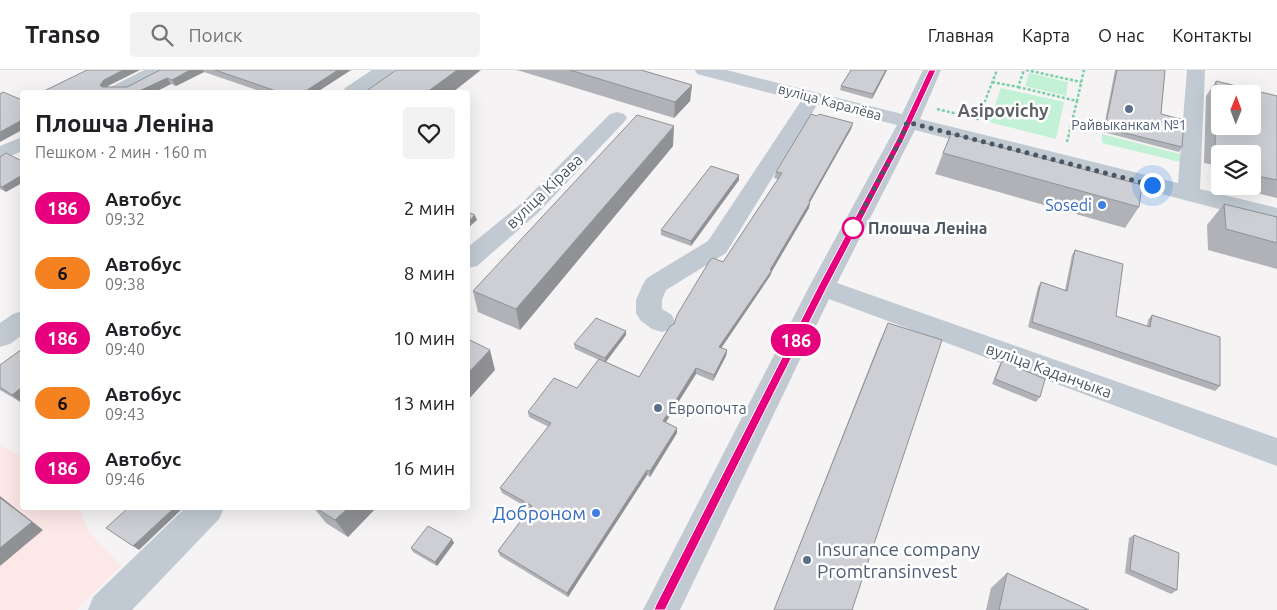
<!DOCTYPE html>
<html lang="ru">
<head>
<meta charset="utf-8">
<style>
  :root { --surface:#fff; --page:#f2f2f2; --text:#202124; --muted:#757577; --line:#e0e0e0 }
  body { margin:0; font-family:Ubuntu,sans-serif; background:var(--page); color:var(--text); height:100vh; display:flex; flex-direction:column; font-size:19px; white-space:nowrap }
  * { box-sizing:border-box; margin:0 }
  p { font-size:16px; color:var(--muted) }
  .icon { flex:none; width:28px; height:28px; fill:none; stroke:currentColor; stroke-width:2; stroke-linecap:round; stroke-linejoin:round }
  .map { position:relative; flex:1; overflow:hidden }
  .panel { position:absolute; left:20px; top:20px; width:450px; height:420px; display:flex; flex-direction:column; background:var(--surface); border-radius:5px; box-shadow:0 5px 20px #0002 }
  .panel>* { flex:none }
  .badge { padding:0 10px; border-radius:16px; font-size:18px; line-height:32px }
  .needle { width:32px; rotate:1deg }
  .fabs { position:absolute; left:1211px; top:15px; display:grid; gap:10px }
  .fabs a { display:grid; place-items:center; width:50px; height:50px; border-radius:5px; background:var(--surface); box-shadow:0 5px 20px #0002; font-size:25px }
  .you { position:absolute; width:25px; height:25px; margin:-12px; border:4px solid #fff; border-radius:50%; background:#1a73e8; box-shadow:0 0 0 8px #1a73e833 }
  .map>.badge { position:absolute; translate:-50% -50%; box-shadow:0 0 0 2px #fff }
  .round { display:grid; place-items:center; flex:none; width:52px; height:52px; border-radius:5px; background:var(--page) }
  .headline { display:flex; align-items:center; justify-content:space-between; height:85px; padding:0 15px }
  h1 { font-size:24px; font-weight:700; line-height:38px }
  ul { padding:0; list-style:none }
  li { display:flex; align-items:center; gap:15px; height:65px; padding:0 15px }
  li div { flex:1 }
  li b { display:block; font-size:19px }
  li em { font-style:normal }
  li .badge { min-width:55px; font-weight:700; text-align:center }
  header { display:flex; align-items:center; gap:30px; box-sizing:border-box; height:70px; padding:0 25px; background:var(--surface); border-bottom:1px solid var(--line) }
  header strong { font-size:24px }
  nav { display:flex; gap:28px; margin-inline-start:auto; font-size:18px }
  .search { width:350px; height:45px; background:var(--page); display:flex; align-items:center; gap:12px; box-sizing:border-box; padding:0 18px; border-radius:5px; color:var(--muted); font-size:19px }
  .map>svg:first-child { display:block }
  .medical { fill:#fce8e6 }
  .green { fill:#c3f1d5 }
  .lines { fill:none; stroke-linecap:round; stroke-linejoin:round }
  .path { stroke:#7ad0a6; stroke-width:2.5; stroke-dasharray:3 2; stroke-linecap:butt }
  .minor { fill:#c1cad2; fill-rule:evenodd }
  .wall { fill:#b0b2b7 }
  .shaded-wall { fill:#909195 }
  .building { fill:#cdcfd5; stroke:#909195; fill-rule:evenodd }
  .line { fill:#e6007e; stroke:#fff }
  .walk { stroke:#4a5661; stroke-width:5; stroke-dasharray:0 9 }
  .service-dot { fill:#5c6f8a; stroke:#fff; stroke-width:2 }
  .shop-dot { fill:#3f7fe0; stroke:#fff; stroke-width:2 }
  .stop-dot { fill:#fff; stroke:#e6007e; stroke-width:2.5 }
  .labels { text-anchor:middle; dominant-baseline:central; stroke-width:5; stroke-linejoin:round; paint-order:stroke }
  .far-street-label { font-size:14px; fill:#4a5661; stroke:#fff }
  .far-service-label { font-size:14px; fill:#4e5e75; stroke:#fff }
  .street-label { font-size:16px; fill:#4a5661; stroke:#fff }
  .shop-label { font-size:16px; fill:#366cbe; stroke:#fff; text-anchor:end }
  .stop-label { font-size:16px; font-weight:bold; fill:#4a5661; stroke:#fff; text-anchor:start }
  .service-label { font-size:16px; fill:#4e5e75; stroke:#fff; text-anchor:start }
  .far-district-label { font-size:18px; font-weight:bold; fill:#5f6368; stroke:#fff }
  .near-shop-label { font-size:19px; fill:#366cbe; stroke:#fff; text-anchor:end }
  .near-service-label { font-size:19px; fill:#4e5e75; stroke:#fff; text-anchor:start }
</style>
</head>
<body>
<header>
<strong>Transo</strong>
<div class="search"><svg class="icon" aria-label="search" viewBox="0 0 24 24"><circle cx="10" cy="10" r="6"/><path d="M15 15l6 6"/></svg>Поиск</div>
<nav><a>Главная</a><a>Карта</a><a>О нас</a><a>Контакты</a></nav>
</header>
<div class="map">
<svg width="1277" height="540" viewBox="0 0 1277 540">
  <rect width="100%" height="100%" fill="#f5f3f3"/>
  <polygon class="medical" points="0,375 22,386 22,438 79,438 89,462 121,496 76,540 0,540"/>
  <g class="green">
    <polygon points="1029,3 1068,12 1066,26 1025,16"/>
    <polygon points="1001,18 1064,32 1056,69 989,52"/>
    <polygon points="1102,64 1180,84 1180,92 1102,73"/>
  </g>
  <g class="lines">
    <g class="path">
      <polyline points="1026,0 1081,12"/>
      <polyline points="992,12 1018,17 1024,0"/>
      <polyline points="1018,17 1077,31 1084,0"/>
      <polyline points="937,39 978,49 997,0"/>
      <polyline points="1067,72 1077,31"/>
    </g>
    <g class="minor">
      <polygon points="144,0 167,0 165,4 130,22 106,22 109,18"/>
      <polygon points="372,0 394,0 392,4 364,22 343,22 345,18"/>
      <polygon points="695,0 726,0 902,44 923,0 941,0 920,49 1178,113 1187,0 1205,0 1200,119 1277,138 1277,154 915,60 837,213 1277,368 1277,396 829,229 680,540 643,540 809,217 897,55 817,35 726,183 666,220 662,230 662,239 672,245 675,252 672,259 662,262 652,259 640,250 636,243 636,230 643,214 647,208 708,171 801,31 697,4"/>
      <polygon points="617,42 624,44 627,48 624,52 538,143 477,196 468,198 468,177 522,133 610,44"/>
      <polygon points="22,67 22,81 0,91 0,76"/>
      <polygon points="22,241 22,265 10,274 0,277 0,253 13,244"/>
      <polygon points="185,438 224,438 219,449 132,540 88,540 93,527"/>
    </g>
  </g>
  <g class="wall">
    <polygon points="160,0 351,0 317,22 263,22 204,2 176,16 171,14 155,22 42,22 108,16 108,17 127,17"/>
    <polygon points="517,0 641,0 692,15 690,31 674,48"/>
    <polygon points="851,0 887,0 872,29 840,20 841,16"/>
    <polygon points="1115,0 1165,0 1161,44 1182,77 1179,82 1103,62"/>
    <polygon points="1216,11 1277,26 1277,128 1227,116 1252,116 1252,84 1220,84 1220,114 1219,96 1204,93 1206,26"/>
    <polygon points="817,46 853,53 851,59 810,132 809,138 772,201 770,206 721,278 727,280 726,286 713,311 696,304 665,352 677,358 677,363 650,407 647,405 568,527 500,486 498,481 530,439 502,423 500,418 549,357 529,347 528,342 577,318 599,290 575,279 574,274 626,261 626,265 606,292 639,307 674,254 723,192 778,109 774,108 776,102"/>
    <polygon points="673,76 520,260 478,242 473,221"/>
    <polygon points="943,83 1139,137 1125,158 935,104"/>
    <polygon points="0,87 6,122 0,119"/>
    <polygon points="739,110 691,176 661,165 661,160"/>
    <polygon points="1224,134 1277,147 1277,199 1208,180 1207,155"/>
    <polygon points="1075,180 1116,246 1147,256 1148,250 1152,245 1220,316 1215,321 1028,257 1038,217 1041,212 1065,220 1072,185"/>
    <polygon points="888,253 852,540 774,540 879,273"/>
    <polygon points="22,279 22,333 0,320 0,295"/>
    <polygon points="1002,291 1040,327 1036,332 992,314 999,296"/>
    <polygon points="314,438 376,438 348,467 326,453"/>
    <polygon points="1134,465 1177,520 1171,524 1125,503 1129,468"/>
    <polygon points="454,473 437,496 413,482 411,478"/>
    <polygon points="1007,503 1089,540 986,540 991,518"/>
  </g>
  <g class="shaded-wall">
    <polygon points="123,0 140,0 108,16 104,22 100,15 104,10"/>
    <polygon points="190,0 203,0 204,2 176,16 172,10"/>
    <polygon points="338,0 351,0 317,22 304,22"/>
    <polygon points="457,0 481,0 453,22 427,22"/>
    <polygon points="886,0 887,0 872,29 873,24"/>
    <polygon points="167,8 171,14 155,22 137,22"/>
    <polygon points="692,15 690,31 674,48 675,32"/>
    <polygon points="22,50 22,60 0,72 0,62"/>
    <polygon points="853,53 851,59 810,132 809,138 772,201 770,206 718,283 719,277 770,200"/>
    <polygon points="674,56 673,76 520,260 516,239"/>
    <polygon points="22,105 22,113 6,122 2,117"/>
    <polygon points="739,105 739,110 691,176 691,171"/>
    <polygon points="475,145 477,150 468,158 468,152"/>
    <polygon points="626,261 626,265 605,293 605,288"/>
    <polygon points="490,280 495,300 468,330 468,303"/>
    <polygon points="727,280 726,286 713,311 714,305"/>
    <polygon points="696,298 696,304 663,357 663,351"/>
    <polygon points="22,317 22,333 12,325"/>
    <polygon points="677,358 677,363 650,407 650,401"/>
    <polygon points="647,400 647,405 568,527 567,523"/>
    <polygon points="0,426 43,460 0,496"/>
    <polygon points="174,438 183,438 139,480 133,476"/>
    <polygon points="348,438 376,438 348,467 335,450"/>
    <polygon points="452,469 454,473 437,496 435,492"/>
  </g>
  <g class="building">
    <polygon points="87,0 123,0 104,10 100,15 102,17 127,17 160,0 190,0 172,10 167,8 137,22 42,22"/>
    <polygon points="215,0 338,0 304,22 279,22"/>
    <polygon points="396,0 457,0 427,22 365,22"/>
    <polygon points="570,0 641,0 692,15 675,32"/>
    <polygon points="851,0 886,0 873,24 841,16"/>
    <polygon points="1117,0 1165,0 1161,44 1184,50 1182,77 1105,58"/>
    <path d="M1216,11L1277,26V110L1252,105V84H1230V81L1215,78ZM1220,24H1252V56H1220Z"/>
    <polygon points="3,22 22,30 22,50 0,62 0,24"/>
    <polygon points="811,44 817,46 819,44 853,53 809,131 810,132 770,200 772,200 719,277 727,280 714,305 696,298 663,351 677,358 650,401 647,400 567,523 498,481 532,436 500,418 551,353 528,342 554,308 577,318 599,289 639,307 670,256 674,254 677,245 710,190 713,188 723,192 782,103 776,102"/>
    <polygon points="637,45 674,56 516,239 473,221"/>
    <polygon points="951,64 1142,115 1139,137 943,83"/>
    <polygon points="6,83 22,91 22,105 2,117 0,116 0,87"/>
    <polygon points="711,96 739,105 691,171 661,160"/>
    <polygon points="1224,134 1277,147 1277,173 1226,159"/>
    <polygon points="468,142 475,145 468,152"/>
    <polygon points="1075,180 1123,194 1116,246 1150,257 1152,245 1220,267 1220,316 1032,252 1041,212 1067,221"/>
    <polygon points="596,248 626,261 605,288 574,274"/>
    <polygon points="888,253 942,270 852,540 774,540"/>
    <polygon points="468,269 490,280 468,303"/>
    <polygon points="22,279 22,317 12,325 0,317 0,295"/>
    <polygon points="1002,291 1045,309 1040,327 995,309"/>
    <polygon points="0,428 32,452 0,478"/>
    <polygon points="128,438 174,438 133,476 106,458"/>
    <polygon points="316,438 348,438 335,450"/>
    <polygon points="428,456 452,469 435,492 411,478"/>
    <polygon points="1134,465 1179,483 1177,520 1130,500"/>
    <polygon points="1007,503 1089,540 999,540"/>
  </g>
  <polygon class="line" points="929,0 936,0 904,69 827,217 665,540 654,540 656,535 818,217 897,69"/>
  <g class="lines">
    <polyline class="walk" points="853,158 901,69 907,52 1152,115"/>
  </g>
  <g class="service-dot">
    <circle cx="1129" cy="39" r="5"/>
    <circle cx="658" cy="338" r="5"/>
    <circle cx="807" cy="490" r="5"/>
  </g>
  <g class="shop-dot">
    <circle cx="1102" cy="135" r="5"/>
    <circle cx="596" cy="443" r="5"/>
  </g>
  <circle class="stop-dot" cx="853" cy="158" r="10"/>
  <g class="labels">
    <g class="far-street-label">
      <text transform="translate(830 32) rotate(15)">вуліца Каралёва</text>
    </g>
    <g class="far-service-label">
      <text x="1129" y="55">Райвыканкам №1</text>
    </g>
    <g class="street-label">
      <text transform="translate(544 121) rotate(-44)">вуліца Кірава</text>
      <text transform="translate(1049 300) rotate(20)">вуліца Каданчыка</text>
    </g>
    <g class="shop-label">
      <text x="1092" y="135">Sosedi</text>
    </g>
    <g class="stop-label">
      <text x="868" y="158">Плошча Леніна</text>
    </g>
    <g class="service-label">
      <text x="668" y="338">Европочта</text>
    </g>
    <g class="far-district-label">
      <text x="1003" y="40">Asipovichy</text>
    </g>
    <g class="near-shop-label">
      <text x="586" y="443">Доброном</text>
    </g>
    <g class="near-service-label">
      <text x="817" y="479">Insurance company<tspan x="817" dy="22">Promtransinvest</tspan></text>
    </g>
  </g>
</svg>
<div class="fabs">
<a><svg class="needle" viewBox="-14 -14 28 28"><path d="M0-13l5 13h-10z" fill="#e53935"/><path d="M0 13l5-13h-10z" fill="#757577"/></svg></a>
<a><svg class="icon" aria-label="layers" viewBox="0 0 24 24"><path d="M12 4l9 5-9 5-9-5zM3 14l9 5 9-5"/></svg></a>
</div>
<div class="you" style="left:1152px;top:115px"></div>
<b class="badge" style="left:796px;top:270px;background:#e6007e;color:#fff">186</b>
<section class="panel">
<div class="headline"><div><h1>Плошча Леніна</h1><p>Пешком · 2 мин · 160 m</p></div><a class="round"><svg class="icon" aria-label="heart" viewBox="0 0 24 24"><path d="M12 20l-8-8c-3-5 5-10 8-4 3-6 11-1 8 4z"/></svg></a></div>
<ul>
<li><span class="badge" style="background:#e6007e;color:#fff">186</span><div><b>Автобус</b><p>09:32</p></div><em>2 мин</em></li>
<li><span class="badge" style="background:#f58220;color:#111">6</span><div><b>Автобус</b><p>09:38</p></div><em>8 мин</em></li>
<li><span class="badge" style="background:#e6007e;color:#fff">186</span><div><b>Автобус</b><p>09:40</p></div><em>10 мин</em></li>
<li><span class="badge" style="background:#f58220;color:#111">6</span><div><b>Автобус</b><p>09:43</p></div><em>13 мин</em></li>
<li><span class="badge" style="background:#e6007e;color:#fff">186</span><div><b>Автобус</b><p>09:46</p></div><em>16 мин</em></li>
</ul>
</section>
</div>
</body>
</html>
